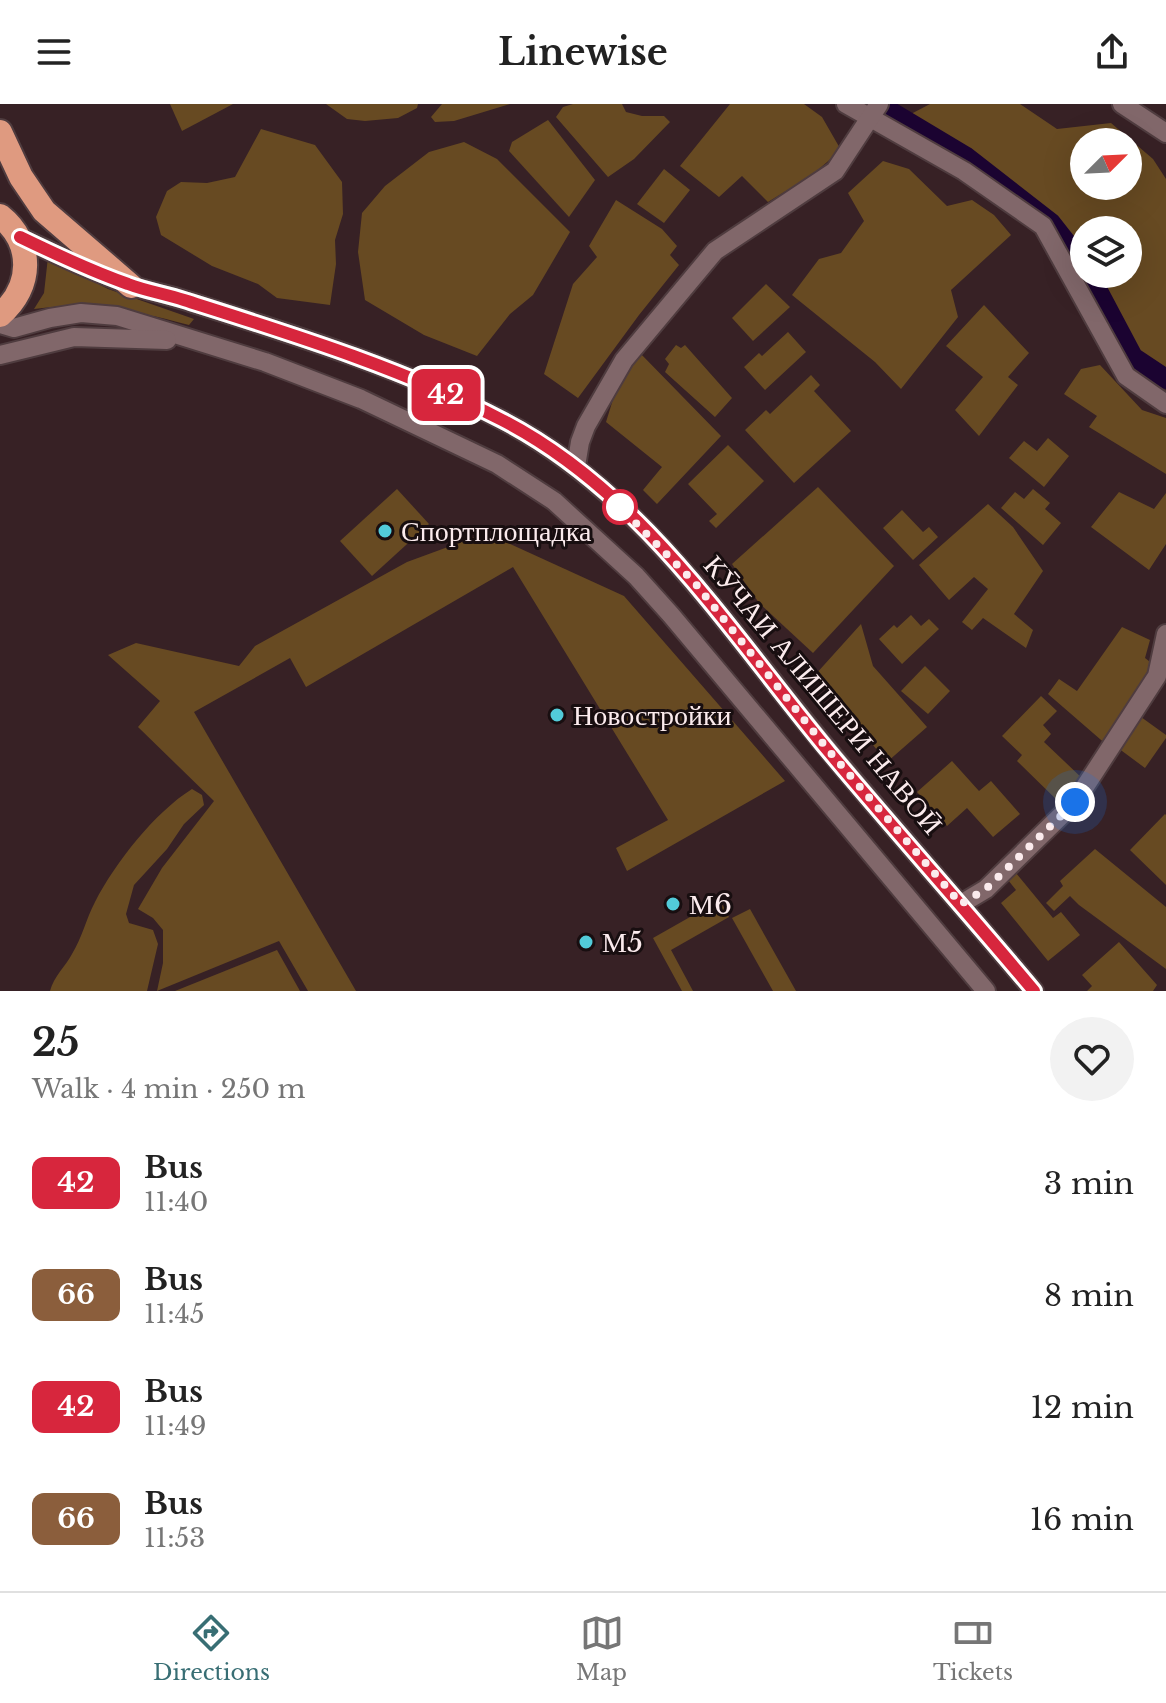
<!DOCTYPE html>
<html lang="en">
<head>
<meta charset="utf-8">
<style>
  :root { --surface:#fff; --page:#f2f2f2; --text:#222; --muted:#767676; --line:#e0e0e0; --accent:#386e74 }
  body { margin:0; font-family:"Libre Baskerville",serif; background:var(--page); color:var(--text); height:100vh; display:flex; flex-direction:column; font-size:30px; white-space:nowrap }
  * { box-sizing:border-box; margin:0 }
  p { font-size:26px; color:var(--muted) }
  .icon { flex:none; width:44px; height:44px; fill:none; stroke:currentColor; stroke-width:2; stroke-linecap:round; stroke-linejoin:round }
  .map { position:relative; height:887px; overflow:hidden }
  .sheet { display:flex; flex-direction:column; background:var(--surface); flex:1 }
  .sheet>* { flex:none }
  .badge { padding:0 16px; border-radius:12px; font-size:28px; line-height:52px }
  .needle { width:52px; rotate:66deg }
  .buttons { position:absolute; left:1070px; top:24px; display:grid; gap:16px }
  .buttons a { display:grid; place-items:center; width:72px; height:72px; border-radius:50%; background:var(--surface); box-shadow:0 8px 32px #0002; font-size:40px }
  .you { position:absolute; width:40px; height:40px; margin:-20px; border:6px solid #fff; border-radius:50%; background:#1a73e8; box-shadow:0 0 0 12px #1a73e833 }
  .map>.badge { position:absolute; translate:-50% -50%; box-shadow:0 0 0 4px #fff }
  .round { display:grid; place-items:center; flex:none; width:84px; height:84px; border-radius:42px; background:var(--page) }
  .headline { display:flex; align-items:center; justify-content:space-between; height:136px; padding:0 32px }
  h1 { font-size:38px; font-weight:800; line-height:60px }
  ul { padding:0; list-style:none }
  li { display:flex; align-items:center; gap:24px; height:112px; padding:0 32px }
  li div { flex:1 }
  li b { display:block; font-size:30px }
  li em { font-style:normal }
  li .badge { min-width:88px; font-weight:700; text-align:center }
  header { display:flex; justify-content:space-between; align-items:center; height:104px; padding:0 32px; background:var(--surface); font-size:36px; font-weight:800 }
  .tab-bar { display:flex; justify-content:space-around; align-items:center; height:112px; border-top:2px solid var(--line); background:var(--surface); font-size:22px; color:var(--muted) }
  .tab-bar a { display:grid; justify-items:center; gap:4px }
  .tab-bar .on { color:var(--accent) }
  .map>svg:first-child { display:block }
  .green { fill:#674a22; fill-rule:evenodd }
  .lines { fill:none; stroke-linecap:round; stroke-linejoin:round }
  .canal { stroke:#1b0331; stroke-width:20 }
  .minor-casing { stroke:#4f3c3f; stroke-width:22 }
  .highway-casing { stroke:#4f3c3f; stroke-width:28 }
  .minor { stroke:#81676a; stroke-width:18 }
  .highway { stroke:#df9a80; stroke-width:24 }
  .line-casing { stroke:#fff; stroke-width:18 }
  .line { stroke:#d7263d; stroke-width:12 }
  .walk { stroke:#fbebed; stroke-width:8; stroke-dasharray:0 14.4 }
  .stop-dot { fill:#fff; stroke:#d7263d; stroke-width:4 }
  .poi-dot { fill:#52cbd9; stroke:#180e10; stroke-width:3 }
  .labels { text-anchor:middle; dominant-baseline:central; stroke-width:6; stroke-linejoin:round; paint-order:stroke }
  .poi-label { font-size:28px; fill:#fbebed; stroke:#180e10; text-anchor:start }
  .street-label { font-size:28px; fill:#fbebed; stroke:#180e10 }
</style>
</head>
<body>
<header><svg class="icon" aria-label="menu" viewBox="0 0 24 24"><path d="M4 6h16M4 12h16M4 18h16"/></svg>Linewise<svg class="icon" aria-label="share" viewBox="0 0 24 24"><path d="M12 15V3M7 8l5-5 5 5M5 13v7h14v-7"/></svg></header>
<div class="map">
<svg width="1166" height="887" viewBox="0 0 1166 887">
  <rect width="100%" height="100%" fill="#372125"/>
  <g class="green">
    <polygon points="170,0 233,0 182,27"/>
    <polygon points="326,0 418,0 417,4 398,14 365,17 347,15"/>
    <polygon points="442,0 510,0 454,17 435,18 431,13"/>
    <polygon points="573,0 622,0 626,8 642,12 664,12 670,18 634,55 608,73 556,13 563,3"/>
    <polygon points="730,0 804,0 822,13 841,46 812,71 768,98 742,72 719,93 680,62"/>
    <path d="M930,0H1020L1057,25L1111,19L1153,55L1166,75V268L1139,248L1094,170H1128V126H1084V154L1053,113L969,48L909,11ZM1084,38H1128V82H1084Z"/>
    <polygon points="548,16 595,76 569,113 509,47 512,38"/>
    <polygon points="261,25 315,41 342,78 343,110 335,136 336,160 330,201 277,194 258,180 212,162 161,131 156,113 167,87 181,78 207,79 235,73"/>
    <polygon points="464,38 497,55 570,128 533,191 510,210 477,252 424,231 365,196 358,148 362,109 385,82 429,48"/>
    <polygon points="883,57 909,65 947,102 972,96 994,111 1011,131 951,186 958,213 901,285 875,258 792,191 819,155 841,149 864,117 848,89"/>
    <polygon points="664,65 690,86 664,119 637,100"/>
    <polygon points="616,96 662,125 677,142 670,151 679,161 639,211 578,294 544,270 573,180 597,153 589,142"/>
    <path d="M48,153L108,185L194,215L189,221C132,206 93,197 34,205L44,189Z"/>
    <polygon points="766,180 790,203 753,237 732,214"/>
    <polygon points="984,201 1029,249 1008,273 1018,281 979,332 955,306 983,273 946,242"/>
    <polygon points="788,228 806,248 765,286 744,263 759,249 762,252"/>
    <polygon points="676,241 681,244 685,241 732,294 715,313 665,268 669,260 665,255"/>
    <polygon points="639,248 721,332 657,400 643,386 662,363 606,318 619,276"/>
    <polygon points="1100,261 1142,306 1166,314 1166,370 1089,323 1097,312 1064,290 1081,265"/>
    <polygon points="811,271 820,281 814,287 851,327 794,379 745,326 766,306 770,310"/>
    <polygon points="1048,334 1069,352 1044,383 1009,354 1024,337 1037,347"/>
    <polygon points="728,341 764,377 716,424 709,417 717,410 688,380"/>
    <polygon points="818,383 894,462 813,549 759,499 732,460"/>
    <polygon points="397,385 429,420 372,472 340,437"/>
    <polygon points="1033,385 1050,399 1045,405 1061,419 1043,441 1001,404 1015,388 1024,395"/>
    <polygon points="1119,388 1154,405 1166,389 1166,440 1149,466 1091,423"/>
    <polygon points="988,400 1013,423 1043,467 1014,510 1033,526 1026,544 983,514 972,526 962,518 988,485 974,473 949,496 919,461"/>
    <polygon points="902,406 923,428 929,423 938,433 913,456 883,424"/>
    <polygon points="486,429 624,492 785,677 627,767 616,744 668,716 513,463 306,583 290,554 194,608 356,887 308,887 279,837 157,887 163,859 163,826 153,814 138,805 162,764 214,697 138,623 160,597 108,551 136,539 239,562 255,542 407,458"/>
    <polygon points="911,511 921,522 929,515 939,525 902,560 879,535 894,521 897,524"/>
    <polygon points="861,520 873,562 927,623 887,658 815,571"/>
    <polygon points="1122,523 1150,536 1145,554 1154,561 1108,642 1048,590 1059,575 1077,587"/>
    <polygon points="925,562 950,587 928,610 901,587"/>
    <polygon points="1041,592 1057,607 1043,621 1051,630 1044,638 1084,676 1061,700 1017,657 1022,651 1002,632"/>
    <polygon points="1147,595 1152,598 1141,613 1166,631 1166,634 1145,664 1114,641"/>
    <polygon points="952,657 979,687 991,677 1020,710 993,733 967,704 947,722 917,688"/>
    <path d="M192,685L202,691L204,701L184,720L167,745L134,781L126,810L129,819L153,826L158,840L147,887H50C54,872 65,863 72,850C82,834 86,815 95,798C115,759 155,708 192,685Z"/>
    <polygon points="1165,710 1166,711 1166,781 1130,746"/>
    <polygon points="1095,745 1166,803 1166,865 1079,801 1070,792 1054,807 1046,799 1063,782 1060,777"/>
    <polygon points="1016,769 1053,814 1061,808 1080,831 1048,857 1001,799 1016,786 1008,776"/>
    <polygon points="720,796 729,813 671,846 693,887 682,887 653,834"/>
    <polygon points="750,805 796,887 773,887 732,814"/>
    <polygon points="1119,838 1157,881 1153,887 1087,887 1092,882 1082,871"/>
    <polygon points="277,846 300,887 175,887"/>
  </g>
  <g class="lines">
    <g class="canal">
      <polyline points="878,0 965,52 1051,119 1084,161"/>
      <polyline points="1089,170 1133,253 1166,275"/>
    </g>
    <defs>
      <g id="minor">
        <polyline points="846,0 964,67 1043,122 1126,272 1166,300"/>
        <polyline points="1122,0 1166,29"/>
        <path d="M20,133C55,150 91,167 128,180C146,187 166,190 184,196C291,230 402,264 502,316C643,389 731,530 830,648C897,729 967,807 1034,887"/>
        <polyline points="0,220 14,224 50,214 81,209 117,212 265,258 361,295 497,360 554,397 636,472 671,511 986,887"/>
        <polyline points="0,251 74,233 167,236"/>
        <polyline points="576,362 580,338 586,322 624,256 715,147 835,67 879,0"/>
        <polyline points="961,800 986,785 1075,698 1157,572 1166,530"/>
      </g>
      <g id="highway">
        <polyline points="0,28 21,73 44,107 131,182"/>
        <path d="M0,112C34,139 33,183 0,211"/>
      </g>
    </defs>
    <use href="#minor" class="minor-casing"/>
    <use href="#highway" class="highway-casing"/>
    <use href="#minor" class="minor"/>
    <use href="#highway" class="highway"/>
  </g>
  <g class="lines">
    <defs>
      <path id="line" d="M20,133C55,150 91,167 128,180C146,187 166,190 184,196C291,230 402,264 502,316C644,389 731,530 830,649C897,729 967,807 1034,887"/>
    </defs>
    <use href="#line" class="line-casing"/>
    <use href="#line" class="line"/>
    <polyline class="walk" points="620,403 618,401 695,479 829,647 961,800 986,785 1075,698"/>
  </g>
  <circle class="stop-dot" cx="620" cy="403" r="16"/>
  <g class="poi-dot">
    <circle cx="385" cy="427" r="8"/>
    <circle cx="557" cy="611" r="8"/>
    <circle cx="673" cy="800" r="8"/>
    <circle cx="586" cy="838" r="8"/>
  </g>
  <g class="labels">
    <g class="poi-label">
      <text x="401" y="427">Спортплощадка</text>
      <text x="573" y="611">Новостройки</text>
      <text x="689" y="800">М6</text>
      <text x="602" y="838">М5</text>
    </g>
    <g class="street-label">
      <text transform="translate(823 591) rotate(50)">КӮЧАИ АЛИШЕРИ НАВОӢ</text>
    </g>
  </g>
</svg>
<div class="buttons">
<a><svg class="needle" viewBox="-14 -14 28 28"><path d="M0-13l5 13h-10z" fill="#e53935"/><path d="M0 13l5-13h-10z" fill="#767676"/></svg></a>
<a><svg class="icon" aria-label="layers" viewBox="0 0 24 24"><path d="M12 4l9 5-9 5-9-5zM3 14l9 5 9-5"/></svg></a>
</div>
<div class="you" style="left:1075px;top:698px"></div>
<b class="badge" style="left:446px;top:291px;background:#d7263d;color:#fff">42</b>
</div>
<section class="sheet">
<div class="headline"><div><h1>25</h1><p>Walk · 4 min · 250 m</p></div><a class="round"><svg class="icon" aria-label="heart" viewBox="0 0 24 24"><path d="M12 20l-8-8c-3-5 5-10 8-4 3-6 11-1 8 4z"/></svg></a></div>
<ul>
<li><span class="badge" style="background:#d7263d;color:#fff">42</span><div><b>Bus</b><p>11:40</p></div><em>3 min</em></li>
<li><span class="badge" style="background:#8b5e3c;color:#fff">66</span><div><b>Bus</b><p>11:45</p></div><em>8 min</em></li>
<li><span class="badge" style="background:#d7263d;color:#fff">42</span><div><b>Bus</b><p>11:49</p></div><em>12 min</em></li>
<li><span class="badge" style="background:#8b5e3c;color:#fff">66</span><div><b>Bus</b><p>11:53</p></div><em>16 min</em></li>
</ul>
</section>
<nav class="tab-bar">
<a class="on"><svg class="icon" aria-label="directions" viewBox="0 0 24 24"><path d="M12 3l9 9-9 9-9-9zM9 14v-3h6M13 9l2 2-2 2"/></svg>Directions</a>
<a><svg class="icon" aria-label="map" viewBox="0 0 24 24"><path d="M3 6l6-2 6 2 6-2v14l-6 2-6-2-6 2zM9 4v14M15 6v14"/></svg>Map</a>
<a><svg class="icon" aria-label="tickets" viewBox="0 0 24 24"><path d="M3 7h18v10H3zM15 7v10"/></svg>Tickets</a>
</nav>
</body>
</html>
